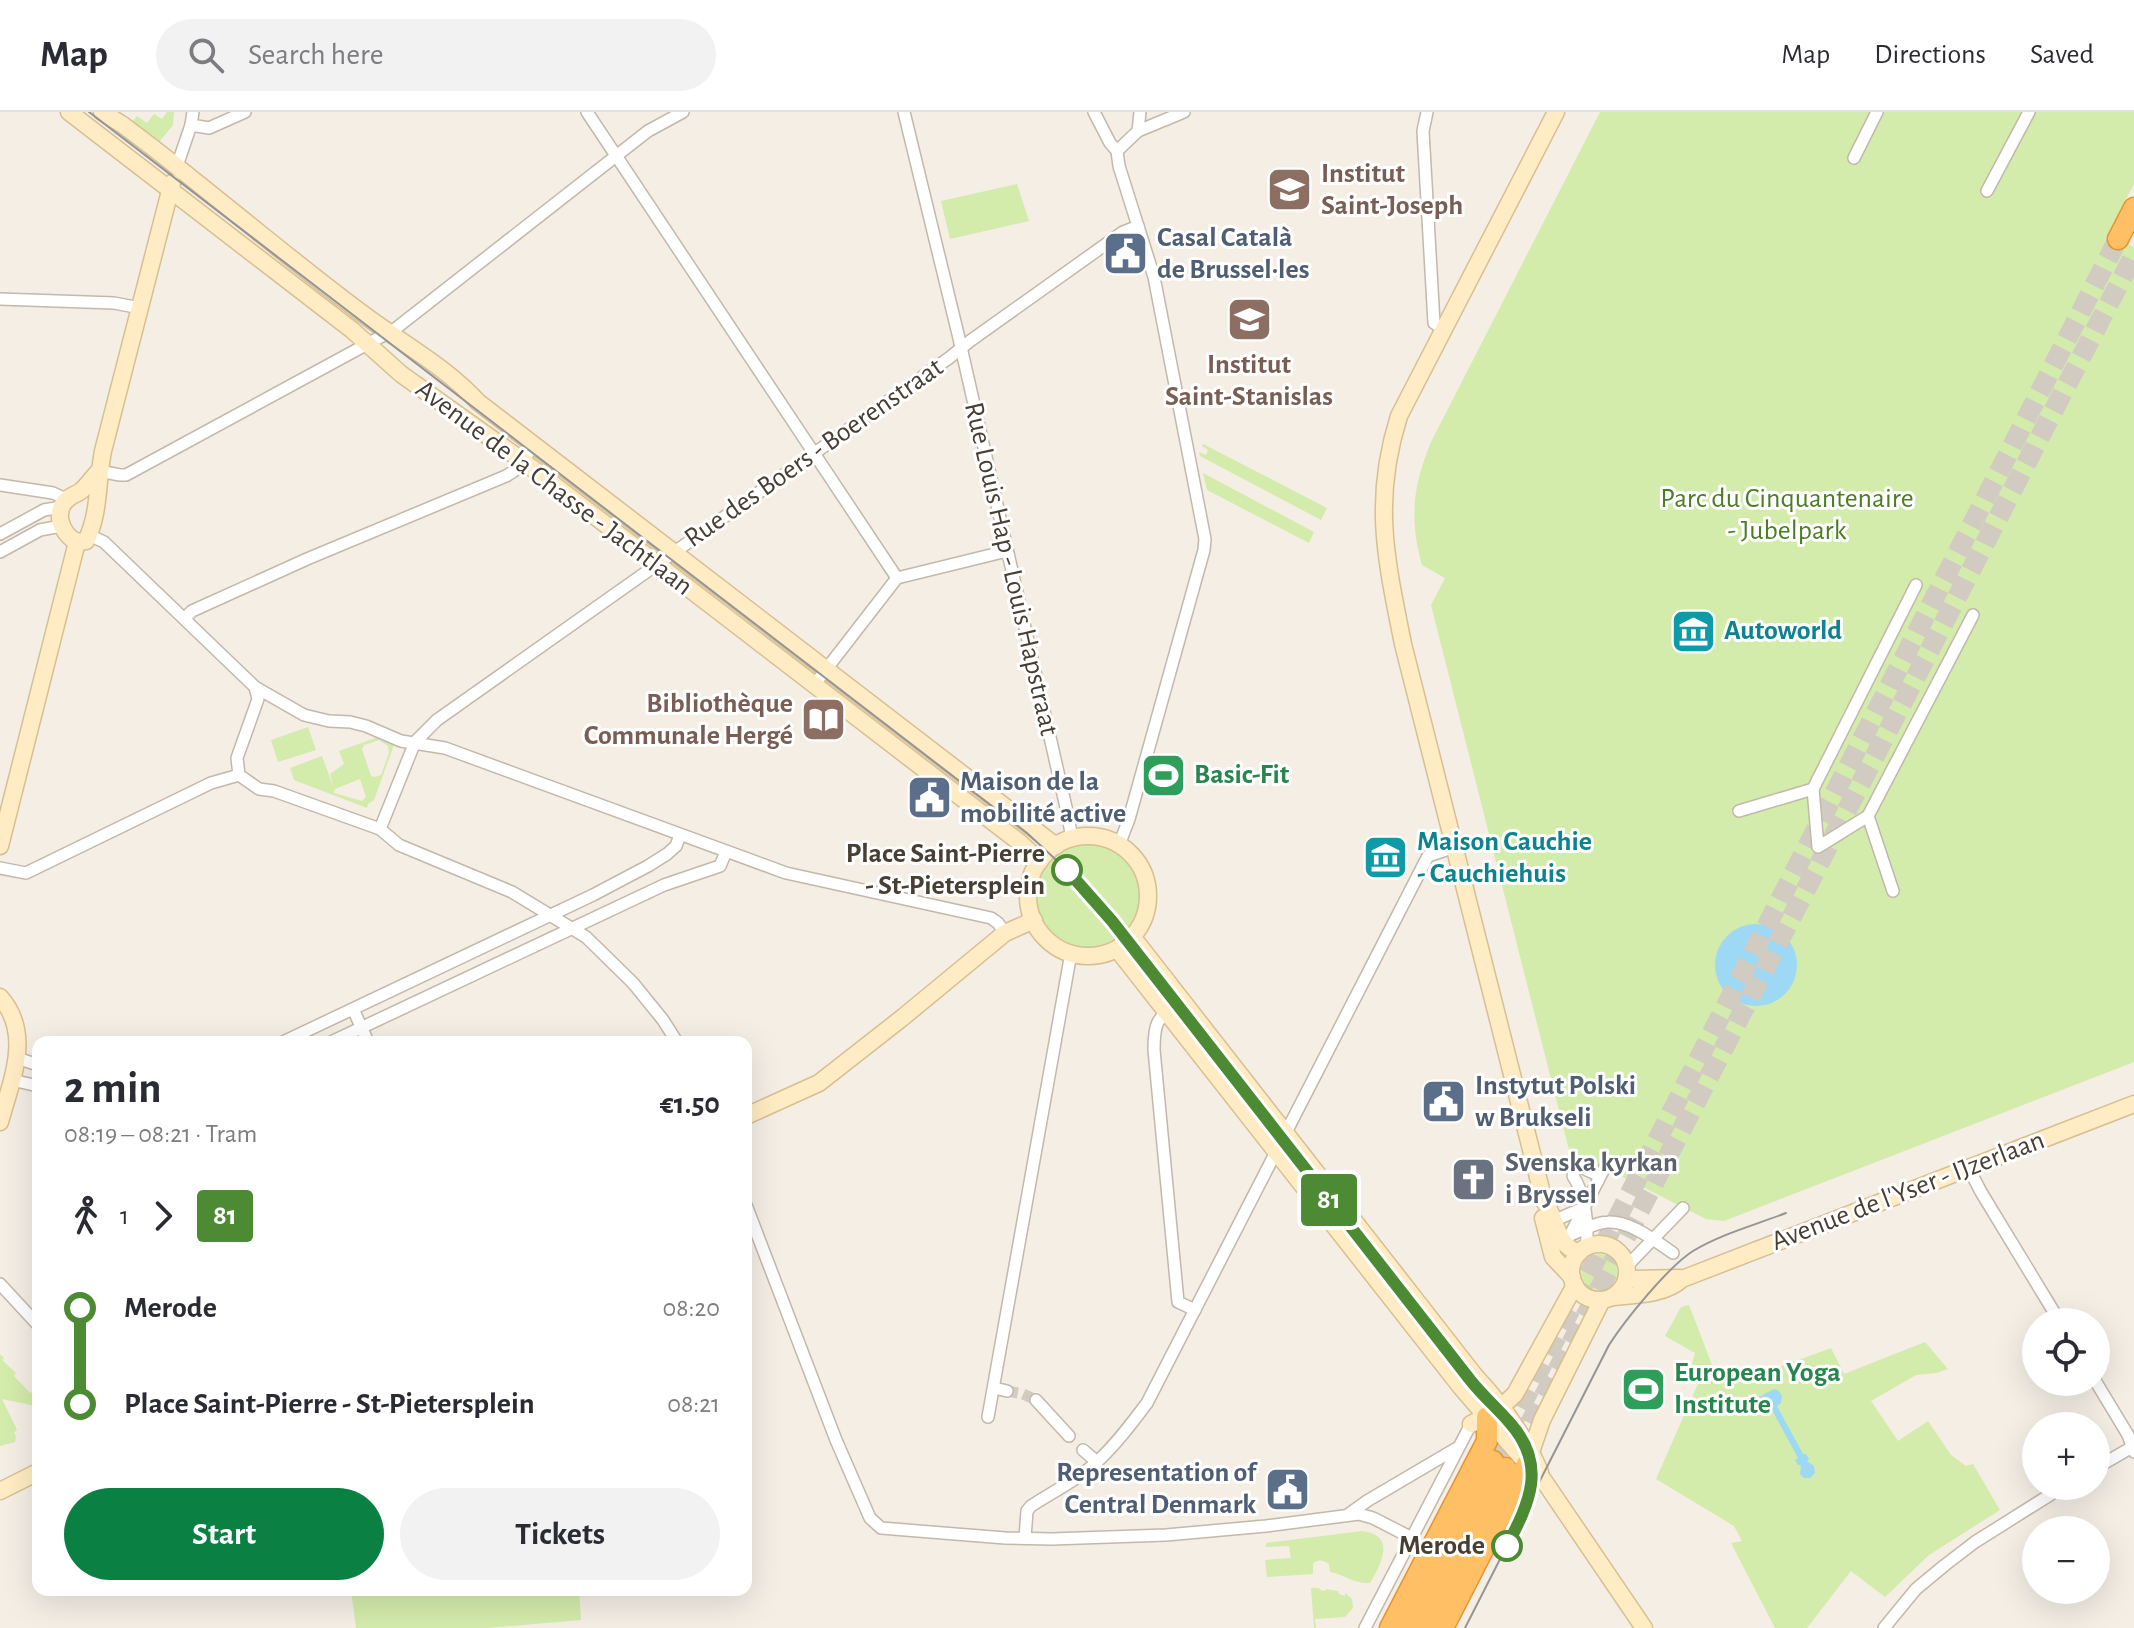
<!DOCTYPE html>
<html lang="en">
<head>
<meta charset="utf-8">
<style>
  :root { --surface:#fff; --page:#f2f2f3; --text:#2b2b33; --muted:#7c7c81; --line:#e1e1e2; --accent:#0b8043 }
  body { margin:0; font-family:"Alegreya Sans",sans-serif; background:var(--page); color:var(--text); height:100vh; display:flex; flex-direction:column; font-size:30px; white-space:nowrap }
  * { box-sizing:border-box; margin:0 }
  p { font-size:26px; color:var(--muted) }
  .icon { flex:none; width:44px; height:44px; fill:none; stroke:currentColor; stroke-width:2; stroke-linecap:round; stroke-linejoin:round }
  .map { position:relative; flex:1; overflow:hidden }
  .drawer { position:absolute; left:32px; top:924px; width:720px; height:560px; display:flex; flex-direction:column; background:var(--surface); border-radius:16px; box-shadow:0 8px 32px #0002 }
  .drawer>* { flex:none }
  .badge { padding:0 16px; border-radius:6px; font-size:28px; line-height:52px }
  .fabs { position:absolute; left:2022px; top:1196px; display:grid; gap:16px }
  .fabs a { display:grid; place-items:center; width:88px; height:88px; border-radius:50%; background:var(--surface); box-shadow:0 8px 32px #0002; font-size:40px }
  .map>.badge { position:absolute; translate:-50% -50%; box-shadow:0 0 0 4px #fff }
  .legs { display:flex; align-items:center; gap:12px; height:88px; padding:0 32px; font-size:26px }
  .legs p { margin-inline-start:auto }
  .head { display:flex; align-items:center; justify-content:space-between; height:136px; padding:0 32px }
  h1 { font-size:44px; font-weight:700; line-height:60px }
  .primary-button { display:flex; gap:16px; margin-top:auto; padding:16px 32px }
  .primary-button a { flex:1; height:92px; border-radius:48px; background:var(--accent); color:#fff; font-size:32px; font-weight:700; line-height:92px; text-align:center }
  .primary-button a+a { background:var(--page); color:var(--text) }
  ul { padding:0 32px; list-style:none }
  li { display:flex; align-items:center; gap:28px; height:96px; font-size:30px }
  li i { display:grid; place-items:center; width:12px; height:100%; margin:0 10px; background:currentColor }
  li i::after { content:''; width:20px; height:20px; margin:-10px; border:6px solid; border-radius:50%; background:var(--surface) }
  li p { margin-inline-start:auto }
  li:first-child i { background:linear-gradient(#0000 50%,currentColor 0) }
  li:last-child i { background:linear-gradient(currentColor 50%,#0000 0) }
  header { display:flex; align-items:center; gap:48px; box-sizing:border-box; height:112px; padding:0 40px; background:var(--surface); border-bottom:2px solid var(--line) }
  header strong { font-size:38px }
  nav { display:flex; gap:44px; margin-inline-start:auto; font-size:28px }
  .search { width:560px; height:72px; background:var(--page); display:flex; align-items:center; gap:20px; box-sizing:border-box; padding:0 28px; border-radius:44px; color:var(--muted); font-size:30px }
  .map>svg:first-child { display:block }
  .green { fill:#d3ebab; fill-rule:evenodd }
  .water { fill:#9dd8f5 }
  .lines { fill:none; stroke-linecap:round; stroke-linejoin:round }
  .street-tunnel { stroke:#d1cbc2; stroke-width:11; stroke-dasharray:11 5.5; stroke-linecap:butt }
  .highway-tunnel { stroke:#d1cbc2; stroke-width:20; stroke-dasharray:20 10; stroke-linecap:butt }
  .street-casing { stroke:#c3b8aa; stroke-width:14 }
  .secondary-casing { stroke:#d7bf92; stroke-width:19 }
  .highway-casing { stroke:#e7942c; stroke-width:23 }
  .street { stroke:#fff; stroke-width:11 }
  .secondary { stroke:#ffecc4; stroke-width:16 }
  .highway { stroke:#ffc065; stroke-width:20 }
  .tram { stroke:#959595; stroke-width:2 }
  .line-1-casing { stroke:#fff; stroke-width:18 }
  .line-1 { stroke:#4c8b33; stroke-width:12 }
  .stop-1-dot { fill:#fff; stroke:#4c8b33; stroke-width:4 }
  .labels { text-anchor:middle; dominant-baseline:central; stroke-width:6; stroke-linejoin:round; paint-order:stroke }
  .education-label { font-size:28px; font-weight:bold; fill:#785e54; stroke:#fff; text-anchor:start }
  .service-label { font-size:28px; font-weight:bold; fill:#4e5e75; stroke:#fff; text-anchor:start }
  .street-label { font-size:28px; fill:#473e34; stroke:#fff }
  .park-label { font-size:28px; fill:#4c7c24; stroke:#fff }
  .culture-label { font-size:28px; font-weight:bold; fill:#0d838f; stroke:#fff; text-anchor:start }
  .leisure-label { font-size:28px; font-weight:bold; fill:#27864d; stroke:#fff; text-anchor:start }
  .stop-label { font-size:28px; font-weight:bold; fill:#473e34; stroke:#fff; text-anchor:end }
  .worship-label { font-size:28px; font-weight:bold; fill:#5b616d; stroke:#fff; text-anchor:start }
</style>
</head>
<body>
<header>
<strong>Map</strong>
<div class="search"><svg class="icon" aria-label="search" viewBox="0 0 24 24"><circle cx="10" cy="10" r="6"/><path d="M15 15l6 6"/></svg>Search here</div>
<nav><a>Map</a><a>Directions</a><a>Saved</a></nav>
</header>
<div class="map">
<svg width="2134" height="1516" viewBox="0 0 2134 1516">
  <rect width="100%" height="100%" fill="#f4eee5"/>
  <g class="green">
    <polygon points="167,0 174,0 173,13 160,29 133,9 137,4 147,11 154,2 162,7"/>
    <path d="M1600,0H2134V72L2108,121L2134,135V950L1724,1109L1706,1107L1569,1038L1431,493L1445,466L1422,453C1409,406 1413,374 1431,330Z"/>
    <polygon points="1017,72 1029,109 950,127 941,89"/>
    <polygon points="1203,332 1327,396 1321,408 1200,344 1199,340 1206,343 1208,338 1202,334"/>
    <polygon points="1203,361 1314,420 1309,431 1207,378"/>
    <polygon points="308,615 316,638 278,650 271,628"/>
    <path d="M381,624L395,630L374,688L368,692L367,696L294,668L290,656L322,644L334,677L330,662L344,652L339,639ZM379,628L388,634L389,641L381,663L375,665L371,664L362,637L364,633ZM360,667L366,685L362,689L334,681L335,677Z"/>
    <circle cx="1088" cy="784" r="53"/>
    <circle cx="1599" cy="1160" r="18"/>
    <polygon points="1689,1193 1714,1258 1742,1269 1831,1236 1844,1262 1925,1230 1948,1257 1936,1261 1916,1263 1871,1289 1898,1329 1928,1309 1951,1343 1966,1354 1973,1352 2000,1398 1929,1443 1885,1485 1851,1459 1807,1516 1775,1516 1731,1431 1742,1429 1734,1414 1656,1367 1701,1265 1692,1252 1695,1241 1665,1224 1681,1195"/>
    <polygon points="0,1242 4,1246 2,1248 16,1261 14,1264 30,1281 33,1279 38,1286 38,1306 31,1293 2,1287 17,1318 14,1320 16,1325 15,1330 0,1334"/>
    <path d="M1362,1419C1397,1423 1381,1452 1370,1471C1353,1472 1344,1462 1330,1460L1329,1452C1323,1448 1318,1447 1313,1452V1462L1267,1465L1265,1448L1291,1446L1289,1434L1266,1435V1431Z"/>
    <polygon points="1311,1476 1319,1476 1320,1478 1326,1479 1326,1477 1338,1479 1339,1482 1345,1484 1345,1481 1352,1487 1353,1496 1345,1505 1315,1507 1316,1516 1314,1516"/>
    <polygon points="351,1478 478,1478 479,1482 536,1478 579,1478 581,1508 487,1516 356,1516"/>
  </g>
  <g class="water">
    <circle cx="1756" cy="853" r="41"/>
    <polygon points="1774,1277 1779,1279 1782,1284 1781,1291 1777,1294 1803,1342 1806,1342 1809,1347 1807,1349 1814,1354 1815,1361 1810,1366 1804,1366 1800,1362 1801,1353 1798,1353 1795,1348 1798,1346 1772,1298 1764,1298 1758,1291 1759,1285"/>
  </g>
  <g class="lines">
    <polyline class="street-tunnel" points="1007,1279 1023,1282 1036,1288"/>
    <g class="highway-tunnel">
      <polyline points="1516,1338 2134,143"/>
      <polyline points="1493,1349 2118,127"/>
    </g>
    <defs>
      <g id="street">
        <polyline points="587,0 897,466"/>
        <polyline points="904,0 958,222 1068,704 1072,727"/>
        <polyline points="1094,0 1110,31 1117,39 1119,54 1154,165 1205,427 1204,438 1129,707 1119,733"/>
        <polyline points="1427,0 1423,19 1434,211 1443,217"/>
        <polyline points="191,13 209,16 245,0"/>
        <polyline points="1138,19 1184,0"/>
        <polyline points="1117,39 1138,19 1140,0"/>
        <polyline points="1854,46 1877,0"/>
        <polyline points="177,54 191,13 193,0"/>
        <polyline points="1987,79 2029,0"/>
        <polyline points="0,187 114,191 140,196"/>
        <polyline points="99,359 120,363 126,363 395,217 648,19 683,0"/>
        <polyline points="0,373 53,381 66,387"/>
        <polyline points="0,422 44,398 62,395"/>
        <polyline points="89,423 104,430 255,575 304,603 329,609 350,610 366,614 401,629 445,636 786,761 991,806 998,811 1005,821"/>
        <polyline points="0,440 40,418 61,414"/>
        <polyline points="185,506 192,499 307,447 506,364 517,357 534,333"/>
        <polyline points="814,573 897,466 1007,439"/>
        <polyline points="239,663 259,677 274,679 380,717 415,630 437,608 949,246 970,229 1123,120 1138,114"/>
        <polyline points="239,663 237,646 258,587 255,575"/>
        <polyline points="1813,677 1818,735 1868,704"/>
        <polyline points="1739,699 1813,677 1916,473"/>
        <polyline points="380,717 399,733 512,780 586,825 633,871 663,908 677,930"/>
        <polyline points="0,756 26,761 211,671 239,663"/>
        <polyline points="1893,779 1868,704 1973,503"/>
        <path d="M1181,889C1158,907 1154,907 1154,938L1178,1190L1195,1198"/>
        <polyline points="353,897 368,930"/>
        <polyline points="283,930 593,783 648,754 667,742 676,734 680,723"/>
        <polyline points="331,930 664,773 720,754 726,740"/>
        <polyline points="17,946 38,953"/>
        <polyline points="12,968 38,974"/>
        <polyline points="1578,1054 1600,1064"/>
        <polyline points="1968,1055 1981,1080 2060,1210"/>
        <path d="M1573,1064C1585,1081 1589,1115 1586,1135"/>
        <polyline points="746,1093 836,1328 870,1406 881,1416 1005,1426 1052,1427 1166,1423 1266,1414 1359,1402 1373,1406 1412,1426"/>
        <polyline points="1560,1106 1583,1096"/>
        <path d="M1570,1123C1581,1119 1596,1110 1608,1110C1631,1109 1655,1129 1673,1141"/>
        <polyline points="1570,1123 1605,1055"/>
        <polyline points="1626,1155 1683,1096"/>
        <polyline points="0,1172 38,1213"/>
        <polyline points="2096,1270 2128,1323 2134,1340"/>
        <polyline points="994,1276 1007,1279"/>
        <polyline points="1036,1288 1069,1324"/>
        <polyline points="988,1305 1071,841"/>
        <polyline points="1083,1338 1097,1350"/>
        <polyline points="2096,1356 2134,1334"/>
        <polyline points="1349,1402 1367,1389 1457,1336"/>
        <path d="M1025,1426L1027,1399L1031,1394C1054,1379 1079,1367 1099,1348C1117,1331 1132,1311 1147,1291L1428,744L1455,735"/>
        <polyline points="1365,1516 1471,1312"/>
        <polyline points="1884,1516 1916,1477 1945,1453 1975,1430 2064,1374"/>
      </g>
      <g id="secondary">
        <polyline points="69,0 352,218 401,262 523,349 1019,730 1040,749"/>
        <path d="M102,0L123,13L152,35C224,91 294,151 367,205C405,233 446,255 478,290L1056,734"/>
        <path d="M1556,0L1399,304C1372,389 1386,447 1403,532L1544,1089C1558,1107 1554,1132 1579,1141"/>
        <path d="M77,430L86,429C100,401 97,369 103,339L172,71"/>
        <path d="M77,430C61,422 52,398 69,386C72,383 77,382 81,379C87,374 93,365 99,359"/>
        <circle cx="1088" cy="784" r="60"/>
        <polyline points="0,734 77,430"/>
        <path d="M1130,826L1138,832L1475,1264C1502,1293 1525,1323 1540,1360"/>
        <polyline points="1117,837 1460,1274 1527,1352 1542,1366 1644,1516"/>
        <path d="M0,885C33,922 11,969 0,1010"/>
        <polyline points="746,1004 819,971 902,906 1005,821 1034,808"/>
        <polyline points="1543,1106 1553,1145 1572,1165"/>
        <circle cx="1599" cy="1160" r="28"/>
        <polyline points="1627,1164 1634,1167 1680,1166"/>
        <path d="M1612,1185C1634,1183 1665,1183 1682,1167L2134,992"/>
        <polyline points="1471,1312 1497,1299 1515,1282 1575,1173"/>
        <polyline points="1530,1343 1542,1308 1602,1188"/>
        <polyline points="0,1379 38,1360"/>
      </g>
      <g id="highway">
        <polyline points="2118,127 2134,96"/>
        <polyline points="1390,1516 1487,1329 1487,1305"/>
        <polyline points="1407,1516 1493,1349"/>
        <polyline points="1424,1516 1506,1356"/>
        <polyline points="1443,1516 1527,1352"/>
      </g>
    </defs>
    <use href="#street" class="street-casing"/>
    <use href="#secondary" class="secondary-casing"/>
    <use href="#highway" class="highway-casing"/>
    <use href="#street" class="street"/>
    <use href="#secondary" class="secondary"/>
    <use href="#highway" class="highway"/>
    <g class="tram">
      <path d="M89,0L1027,721L1067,758L1112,809L1471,1269C1511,1318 1549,1334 1522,1405"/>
      <path d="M1465,1516L1609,1233C1625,1208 1668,1155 1693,1139C1721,1122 1755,1113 1786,1101"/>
    </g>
  </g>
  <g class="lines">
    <defs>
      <path id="line-1" d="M1067,758L1112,809L1471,1269C1483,1284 1498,1297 1510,1311C1548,1354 1529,1391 1507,1434"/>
    </defs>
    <use href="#line-1" class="line-1-casing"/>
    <use href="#line-1" class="line-1"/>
  </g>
  <defs>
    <symbol id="school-square" viewBox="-11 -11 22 22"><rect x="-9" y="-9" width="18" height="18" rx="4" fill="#8d6e63" stroke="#fff"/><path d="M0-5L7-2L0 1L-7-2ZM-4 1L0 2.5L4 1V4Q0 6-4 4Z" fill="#fff"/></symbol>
    <symbol id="civic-square" viewBox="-11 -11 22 22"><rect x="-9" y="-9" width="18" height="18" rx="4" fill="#5c6f8a" stroke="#fff"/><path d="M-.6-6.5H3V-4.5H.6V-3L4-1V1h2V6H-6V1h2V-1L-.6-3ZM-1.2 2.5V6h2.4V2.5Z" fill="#fff"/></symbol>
    <symbol id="museum-square" viewBox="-11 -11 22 22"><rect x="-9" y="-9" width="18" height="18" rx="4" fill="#0f9aa8" stroke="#fff"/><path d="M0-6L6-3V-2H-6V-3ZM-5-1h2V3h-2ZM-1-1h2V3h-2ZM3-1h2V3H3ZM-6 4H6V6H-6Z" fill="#fff"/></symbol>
    <symbol id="library-square" viewBox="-11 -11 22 22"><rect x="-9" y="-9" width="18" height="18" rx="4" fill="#8d6e63" stroke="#fff"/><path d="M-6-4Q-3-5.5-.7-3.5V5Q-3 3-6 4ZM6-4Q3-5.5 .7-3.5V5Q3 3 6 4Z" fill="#fff"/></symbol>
    <symbol id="stadium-square" viewBox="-11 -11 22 22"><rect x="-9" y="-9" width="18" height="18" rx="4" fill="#2e9e5b" stroke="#fff"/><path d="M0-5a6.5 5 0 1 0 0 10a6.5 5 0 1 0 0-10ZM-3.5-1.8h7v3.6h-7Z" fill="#fff"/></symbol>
    <symbol id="church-square" viewBox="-11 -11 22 22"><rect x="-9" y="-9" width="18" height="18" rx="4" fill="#6b7280" stroke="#fff"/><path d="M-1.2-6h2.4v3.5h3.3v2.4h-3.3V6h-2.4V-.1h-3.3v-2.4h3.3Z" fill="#fff"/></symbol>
  </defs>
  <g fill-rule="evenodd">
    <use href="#school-square" x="1264" y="52" width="51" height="51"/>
    <use href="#civic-square" x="1100" y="116" width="51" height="51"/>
    <use href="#school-square" x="1224" y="182" width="51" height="51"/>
    <use href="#museum-square" x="1668" y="494" width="51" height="51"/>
    <use href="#library-square" x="798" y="582" width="51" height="51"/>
    <use href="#stadium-square" x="1138" y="638" width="51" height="51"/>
    <use href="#civic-square" x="904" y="660" width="51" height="51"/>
    <use href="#museum-square" x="1360" y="720" width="51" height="51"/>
    <use href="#civic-square" x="1418" y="964" width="51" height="51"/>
    <use href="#church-square" x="1448" y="1042" width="51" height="51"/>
    <use href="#stadium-square" x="1618" y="1252" width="51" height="51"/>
    <use href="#civic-square" x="1262" y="1352" width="51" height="51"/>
  </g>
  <g class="stop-1-dot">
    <circle cx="1067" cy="758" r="14"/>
    <circle cx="1507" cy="1434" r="14"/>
  </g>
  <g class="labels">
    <g class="education-label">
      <text x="1321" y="62">Institut<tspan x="1321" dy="32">Saint-Joseph</tspan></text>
      <text x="1249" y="253" text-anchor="middle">Institut<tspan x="1249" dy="32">Saint-Stanislas</tspan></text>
      <text x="793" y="592" text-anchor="end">Bibliothèque<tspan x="793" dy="32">Communale Hergé</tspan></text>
    </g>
    <g class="service-label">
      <text x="1157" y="126">Casal Català<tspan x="1157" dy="32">de Brussel·les</tspan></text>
      <text x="960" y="670">Maison de la<tspan x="960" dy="32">mobilité active</tspan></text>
      <text x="1475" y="974">Instytut Polski<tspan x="1475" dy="32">w Brukseli</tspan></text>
      <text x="1256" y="1361" text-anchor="end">Representation of<tspan x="1256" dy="32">Central Denmark</tspan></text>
    </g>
    <g class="street-label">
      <text transform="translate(814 341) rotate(-35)">Rue des Boers - Boerenstraat</text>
      <text transform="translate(554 376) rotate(37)">Avenue de la Chasse - Jachtlaan</text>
      <text transform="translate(1011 457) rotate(77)">Rue Louis Hap - Louis Hapstraat</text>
      <text transform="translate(1908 1079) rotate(-21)">Avenue de l'Yser - IJzerlaan</text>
    </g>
    <g class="park-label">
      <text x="1787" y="387">Parc du Cinquantenaire<tspan x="1787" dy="32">- Jubelpark</tspan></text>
    </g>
    <g class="culture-label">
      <text x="1724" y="519">Autoworld</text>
      <text x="1417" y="730">Maison Cauchie<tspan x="1417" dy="32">- Cauchiehuis</tspan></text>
    </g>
    <g class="leisure-label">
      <text x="1194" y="663">Basic-Fit</text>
      <text x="1674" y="1261">European Yoga<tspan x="1674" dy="32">Institute</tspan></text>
    </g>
    <g class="stop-label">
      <text x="1045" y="742">Place Saint-Pierre<tspan x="1045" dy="32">- St-Pietersplein</tspan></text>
      <text x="1485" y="1434">Merode</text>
    </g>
    <g class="worship-label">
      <text x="1505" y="1051">Svenska kyrkan<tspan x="1505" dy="32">i Bryssel</tspan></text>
    </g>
  </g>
</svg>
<div class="fabs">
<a><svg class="icon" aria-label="locate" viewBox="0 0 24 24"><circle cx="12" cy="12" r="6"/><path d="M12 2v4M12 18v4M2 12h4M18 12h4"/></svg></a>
<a>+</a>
<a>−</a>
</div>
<b class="badge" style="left:1329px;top:1088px;background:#4c8b33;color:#fff">81</b>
<section class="drawer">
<div class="head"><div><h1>2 min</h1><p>08:19 – 08:21 · Tram</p></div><b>€1.50</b></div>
<div class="legs"><svg class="icon" aria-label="walk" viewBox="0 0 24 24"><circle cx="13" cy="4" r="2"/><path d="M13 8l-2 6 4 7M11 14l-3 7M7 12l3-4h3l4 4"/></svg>1<svg class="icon" aria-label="forward" viewBox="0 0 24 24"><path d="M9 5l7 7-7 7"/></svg><b class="badge" style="background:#4c8b33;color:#fff">81</b></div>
<ul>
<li><i style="color:#4c8b33"></i><b>Merode</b><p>08:20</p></li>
<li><i style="color:#4c8b33"></i><b>Place Saint-Pierre - St-Pietersplein</b><p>08:21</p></li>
</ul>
<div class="primary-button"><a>Start</a><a>Tickets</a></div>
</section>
</div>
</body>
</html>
